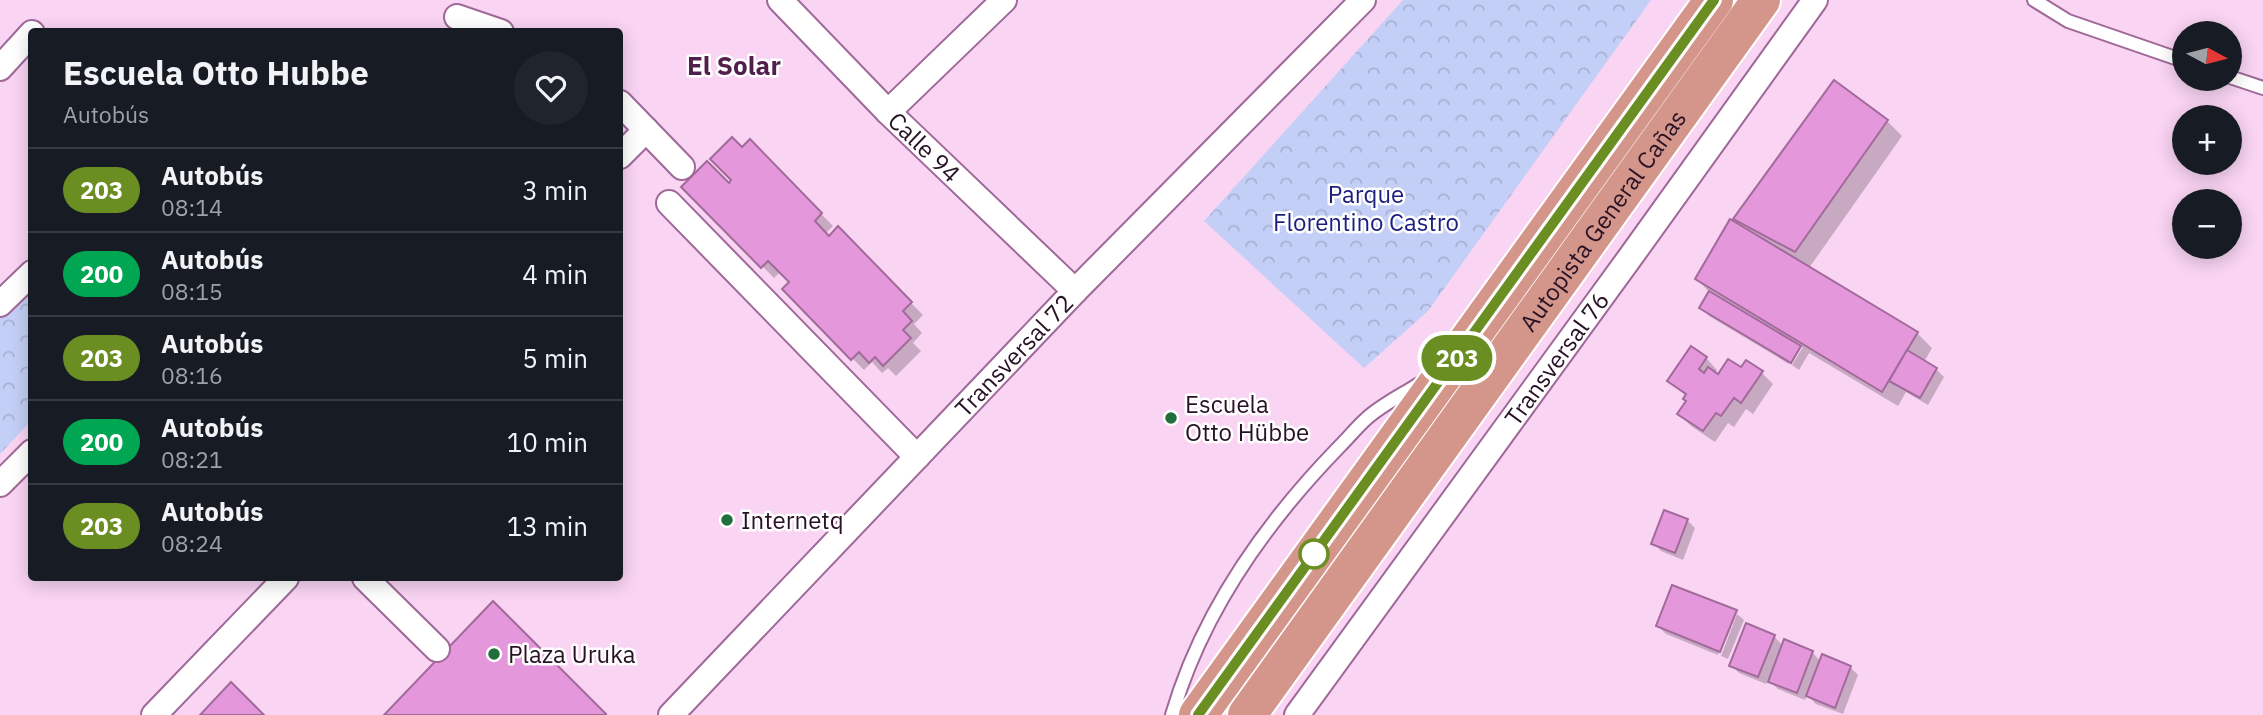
<!DOCTYPE html>
<html lang="es">
<head>
<meta charset="utf-8">
<style>
  :root { --surface:#171b24; --page:#20242c; --text:#f1f3f6; --muted:#9ea1a6; --line:#363941 }
  body { margin:0; font-family:"IBM Plex Sans",sans-serif; background:var(--page); color:var(--text); height:100vh; display:flex; flex-direction:column; font-size:26px; white-space:nowrap }
  * { box-sizing:border-box; margin:0 }
  p { font-size:23px; color:var(--muted) }
  .icon { flex:none; width:38px; height:38px; fill:none; stroke:currentColor; stroke-width:2; stroke-linecap:round; stroke-linejoin:round }
  .map { position:relative; flex:1; overflow:hidden }
  .drawer { position:absolute; left:28px; top:28px; width:595px; height:553px; display:flex; flex-direction:column; background:var(--surface); border-radius:7px; box-shadow:0 4px 18px #0003 }
  .drawer>* { flex:none }
  .badge { padding:0 14px; border-radius:23px; font-size:24px; line-height:46px }
  .needle { width:46px; rotate:97deg }
  .buttons { position:absolute; left:2172px; top:21px; display:grid; gap:14px }
  .buttons a { display:grid; place-items:center; width:70px; height:70px; border-radius:50%; background:var(--surface); box-shadow:0 4px 18px #0003; font-size:35px }
  .map>.badge { position:absolute; translate:-50% -50%; box-shadow:0 0 0 4px #fff }
  .round { display:grid; place-items:center; flex:none; width:74px; height:74px; border-radius:37px; background:var(--page) }
  .overview { display:flex; align-items:center; justify-content:space-between; height:119px; padding:0 35px }
  h1 { font-size:33px; font-weight:700; line-height:52px }
  ul { padding:0; list-style:none }
  li { display:flex; align-items:center; gap:21px; height:84px; padding:0 35px; border-top:2px solid var(--line) }
  li div { flex:1 }
  li b { display:block; font-size:26px }
  li em { font-style:normal }
  li .badge { min-width:77px; font-weight:700; text-align:center }
  .map>svg:first-child { display:block }
  .forest { fill:url(#forest-crowns) }
  .shadow { fill:#0003 }
  .building { fill:#e597db; stroke:#a16a9a; stroke-width:2 }
  .lines { fill:none; stroke-linecap:round; stroke-linejoin:round }
  .service-casing { stroke:#9f6898; stroke-width:16 }
  .minor-casing { stroke:#9f6898; stroke-width:28 }
  .trunk-casing { stroke:#fff; stroke-width:42 }
  .service { stroke:#fff; stroke-width:12 }
  .minor { stroke:#fff; stroke-width:24 }
  .trunk { stroke:#d4968a; stroke-width:38 }
  .line-casing { stroke:#fff; stroke-width:16 }
  .line { stroke:#6b8e23; stroke-width:10 }
  .poi-dot { fill:#226f3d; stroke:#fff; stroke-width:2.5 }
  .stop-dot { fill:#fff; stroke:#6b8e23; stroke-width:3.5 }
  .labels { text-anchor:middle; dominant-baseline:central; stroke-width:5; stroke-linejoin:round; paint-order:stroke }
  .street-label { font-size:24px; fill:#281226; stroke:#fff }
  .park-label { font-size:24px; fill:#1b1e7f; stroke:#fff }
  .poi-label { font-size:24px; fill:#281226; stroke:#fff; text-anchor:start }
  .neighbourhood-label { font-size:26px; font-weight:bold; fill:#511f4c; stroke:#fff }
</style>
</head>
<body>
<div class="map">
<svg width="2263" height="715" viewBox="0 0 2263 715">
  <defs>
    <pattern id="forest-crowns" width="20" height="18" patternUnits="userSpaceOnUse" patternTransform="scale(1.75)"><rect width="20" height="18" fill="#c3cff6"/><path d="M2 6a3 3 0 1 1 6 0M12 15a3 3 0 1 1 6 0" fill="none" stroke="#a8b1d3"/></pattern>
  </defs>
  <rect width="100%" height="100%" fill="#f9d4f3"/>
  <g class="forest">
    <polygon points="1403,0 1651,0 1428,311 1364,368 1204,221"/>
    <polygon points="31,285 31,421 0,454 0,317"/>
  </g>
  <g class="shadow">
    <polygon points="1835,82 1887,121 1902,136 1809,268 1917,333 1932,348 1924,362 1936,369 1944,377 1928,405 1906,392 1898,406 1809,353 1799,370 1792,365 1803,347 1798,347 1789,364 1709,316 1701,308 1710,293 1697,279 1733,222"/>
    <polygon points="750,141 833,226 825,234 829,238 838,229 923,315 914,324 922,333 913,343 921,351 896,376 888,368 882,373 872,362 864,370 784,289 791,282 781,271 774,278 684,187 729,185 734,180 742,149"/>
    <polygon points="1706,358 1717,370 1715,373 1719,376 1741,370 1761,372 1773,384 1753,414 1746,409 1734,427 1728,423 1715,442 1691,426 1679,414 1688,401 1686,396 1670,381"/>
    <polygon points="1687,520 1695,528 1683,560 1661,551 1653,543"/>
    <polygon points="1736,612 1737,613 1734,613 1718,655 1666,634 1658,626"/>
    <polygon points="1737,614 1744,620 1728,659 1721,656"/>
    <polygon points="1774,636 1783,646 1812,652 1821,662 1850,667 1858,675 1843,714 1816,704 1807,695 1805,700 1778,689 1768,679 1766,684 1739,673 1731,665"/>
  </g>
  <g class="building">
    <polygon points="1834,80 1888,120 1795,252 1733,219"/>
    <polygon points="732,137 742,147 750,139 822,213 815,221 829,236 838,226 912,302 903,311 912,321 903,330 911,338 883,366 875,357 869,363 859,352 851,360 782,289 789,282 768,261 761,268 681,187 707,161 729,183 731,180 710,159"/>
    <polygon points="1730,219 1918,332 1882,392 1695,279"/>
    <polygon points="1709,291 1801,346 1791,363 1699,308"/>
    <polygon points="1691,346 1707,357 1699,369 1704,373 1708,367 1718,374 1728,359 1741,367 1746,360 1763,371 1741,403 1734,398 1721,416 1716,413 1703,431 1677,414 1686,401 1683,399 1686,394 1667,381"/>
    <polygon points="1907,350 1937,368 1920,398 1889,381"/>
    <polygon points="1664,510 1688,519 1675,553 1651,544"/>
    <polygon points="1672,585 1737,610 1720,652 1656,626"/>
    <polygon points="493,601 606,714 605,715 384,715"/>
    <polygon points="1746,623 1775,635 1758,677 1729,666"/>
    <polygon points="1784,639 1813,651 1797,693 1768,682"/>
    <polygon points="1822,654 1851,666 1835,708 1806,696"/>
    <polygon points="231,682 264,715 200,715"/>
  </g>
  <g class="lines">
    <defs>
      <g id="service">
        <polyline points="2034,0 2068,21 2184,61"/>
        <polyline points="2230,77 2263,88"/>
        <path d="M1172,715C1202,612 1266,522 1340,446C1349,437 1357,427 1366,419C1381,405 1402,395 1419,384"/>
      </g>
      <g id="minor">
        <path id="s1" d="M780,0L888,112L1075,291"/>
        <polyline points="457,17 501,32"/>
        <polyline points="0,68 32,33"/>
        <polyline points="620,103 682,167"/>
        <polyline points="888,112 1004,0"/>
        <polyline points="620,156 646,130"/>
        <polyline points="669,203 917,457"/>
        <polyline points="0,304 32,273"/>
        <polyline points="0,484 32,452"/>
        <polyline points="365,578 437,649"/>
        <polyline points="154,715 286,578"/>
        <path id="s2" d="M671,715L1075,291L1363,0"/>
        <path id="s3" d="M1297,715L1629,259L1815,0"/>
      </g>
      <g id="trunk">
        <polyline points="1198,715 1714,0"/>
        <path id="s4" d="M1247,715L1761,0"/>
      </g>
    </defs>
    <use href="#service" class="service-casing"/>
    <use href="#minor" class="minor-casing"/>
    <use href="#trunk" class="trunk-casing"/>
    <use href="#service" class="service"/>
    <use href="#minor" class="minor"/>
    <use href="#trunk" class="trunk"/>
  </g>
  <g class="lines">
    <defs>
      <polyline id="line" points="1198,715 1714,0"/>
    </defs>
    <use href="#line" class="line-casing"/>
    <use href="#line" class="line"/>
  </g>
  <g class="poi-dot">
    <circle cx="1171" cy="418" r="7"/>
    <circle cx="727" cy="520" r="7"/>
    <circle cx="494" cy="654" r="7"/>
  </g>
  <circle class="stop-dot" cx="1314" cy="554" r="14"/>
  <g class="labels">
    <g class="street-label">
      <text stroke="none"><textPath href="#s1" startOffset="206">Calle 94</textPath></text>
      <text stroke="none"><textPath href="#s4" startOffset="609">Autopista General Cañas</textPath></text>
      <text stroke="none"><textPath href="#s2" startOffset="497">Transversal 72</textPath></text>
      <text stroke="none"><textPath href="#s3" startOffset="441">Transversal 76</textPath></text>
    </g>
    <g class="park-label">
      <text x="1366" y="194">Parque<tspan x="1366" dy="28">Florentino Castro</tspan></text>
    </g>
    <g class="poi-label">
      <text x="1185" y="404">Escuela<tspan x="1185" dy="28">Otto Hübbe</tspan></text>
      <text x="741" y="520">Internetq</text>
      <text x="508" y="654">Plaza Uruka</text>
    </g>
    <g class="neighbourhood-label">
      <text x="734" y="65">El Solar</text>
    </g>
  </g>
</svg>
<div class="buttons">
<a><svg class="needle" viewBox="-14 -14 28 28"><path d="M0-13l5 13h-10z" fill="#e53935"/><path d="M0 13l5-13h-10z" fill="#9ea1a6"/></svg></a>
<a>+</a>
<a>−</a>
</div>
<b class="badge" style="left:1457px;top:358px;background:#6b8e23;color:#fff">203</b>
<section class="drawer">
<div class="overview"><div><h1>Escuela Otto Hubbe</h1><p>Autobús</p></div><a class="round"><svg class="icon" aria-label="heart" viewBox="0 0 24 24"><path d="M12 20l-8-8c-3-5 5-10 8-4 3-6 11-1 8 4z"/></svg></a></div>
<ul>
<li><span class="badge" style="background:#6b8e23;color:#fff">203</span><div><b>Autobús</b><p>08:14</p></div><em>3 min</em></li>
<li><span class="badge" style="background:#00a651;color:#fff">200</span><div><b>Autobús</b><p>08:15</p></div><em>4 min</em></li>
<li><span class="badge" style="background:#6b8e23;color:#fff">203</span><div><b>Autobús</b><p>08:16</p></div><em>5 min</em></li>
<li><span class="badge" style="background:#00a651;color:#fff">200</span><div><b>Autobús</b><p>08:21</p></div><em>10 min</em></li>
<li><span class="badge" style="background:#6b8e23;color:#fff">203</span><div><b>Autobús</b><p>08:24</p></div><em>13 min</em></li>
</ul>
</section>
</div>
</body>
</html>
